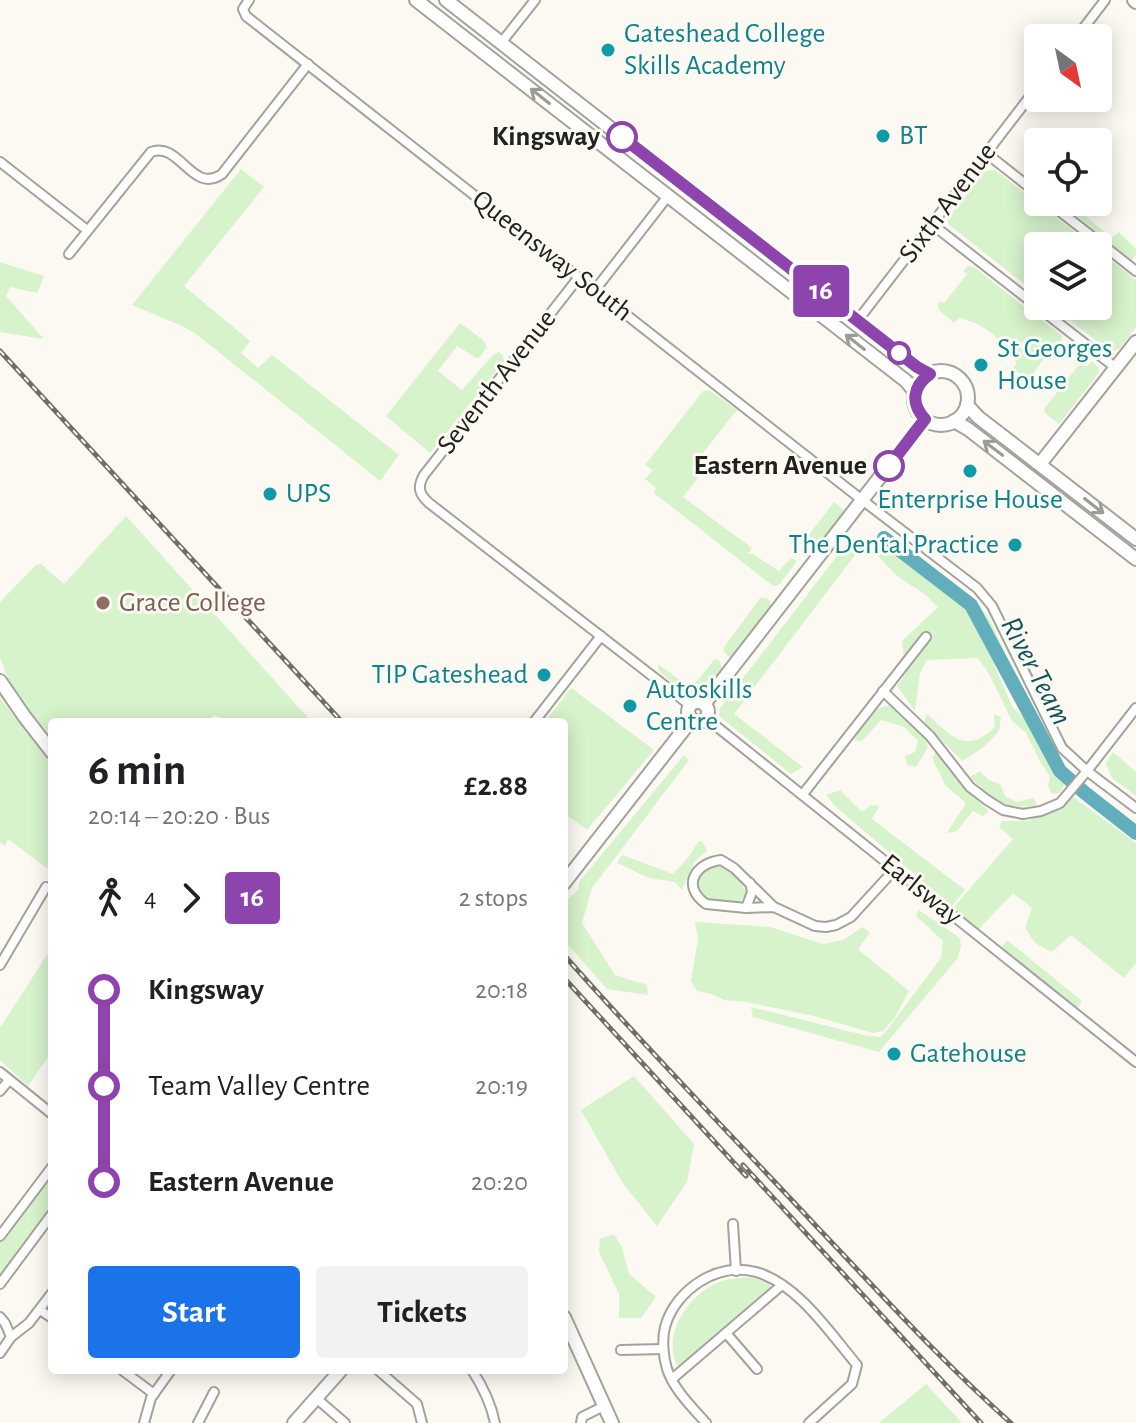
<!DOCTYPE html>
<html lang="en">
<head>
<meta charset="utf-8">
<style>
  :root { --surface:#fff; --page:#f2f2f2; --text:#202124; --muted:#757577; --accent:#1a73e8 }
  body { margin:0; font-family:"Alegreya Sans",sans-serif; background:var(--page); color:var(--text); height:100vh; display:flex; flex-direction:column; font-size:30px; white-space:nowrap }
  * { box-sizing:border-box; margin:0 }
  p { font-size:26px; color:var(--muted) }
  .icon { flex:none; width:44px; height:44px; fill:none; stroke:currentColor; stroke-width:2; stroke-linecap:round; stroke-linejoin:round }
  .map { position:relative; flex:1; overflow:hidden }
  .sheet { position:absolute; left:48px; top:718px; width:520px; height:656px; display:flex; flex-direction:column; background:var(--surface); border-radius:8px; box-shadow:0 4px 20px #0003 }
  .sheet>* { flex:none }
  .badge { padding:0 16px; border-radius:6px; font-size:28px; line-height:52px }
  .needle { width:52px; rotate:147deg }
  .fabs { position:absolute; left:1024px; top:24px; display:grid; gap:16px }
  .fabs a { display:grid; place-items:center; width:88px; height:88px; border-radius:8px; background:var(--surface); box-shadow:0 4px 20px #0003; font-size:40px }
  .map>.badge { position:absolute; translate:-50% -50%; box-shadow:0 0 0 4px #fff }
  .legs { display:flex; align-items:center; gap:12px; height:88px; padding:0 40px; font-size:26px }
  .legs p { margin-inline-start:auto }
  .summary { display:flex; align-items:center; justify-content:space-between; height:136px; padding:0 40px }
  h1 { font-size:44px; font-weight:600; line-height:60px }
  .primary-button { display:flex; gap:16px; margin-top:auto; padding:16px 40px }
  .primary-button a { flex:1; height:92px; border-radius:8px; background:var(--accent); color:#fff; font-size:32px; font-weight:600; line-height:92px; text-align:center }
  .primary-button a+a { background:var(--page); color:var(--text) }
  ul { padding:0 40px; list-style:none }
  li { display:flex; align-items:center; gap:28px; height:96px; font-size:30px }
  li i { display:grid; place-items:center; width:12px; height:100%; margin:0 10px; background:currentColor }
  li i::after { content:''; width:20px; height:20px; margin:-10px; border:6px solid; border-radius:50%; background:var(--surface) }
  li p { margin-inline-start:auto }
  li:first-child i { background:linear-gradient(#0000 50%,currentColor 0) }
  li:last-child i { background:linear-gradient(currentColor 50%,#0000 0) }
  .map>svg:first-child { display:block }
  .green { fill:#d7f3cb }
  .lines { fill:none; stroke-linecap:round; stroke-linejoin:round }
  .river { stroke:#63aebd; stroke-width:14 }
  .street-casing { stroke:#a5a29b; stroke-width:12 }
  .secondary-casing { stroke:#a5a29b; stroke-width:16 }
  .street { stroke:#fff; stroke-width:8 }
  .secondary { stroke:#fff; stroke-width:12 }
  .rail-casing { stroke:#6f6e69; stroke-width:5 }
  .rail { stroke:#fcf9f2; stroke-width:2; stroke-dasharray:6; stroke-linecap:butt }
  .oneway { stroke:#9b9b9a }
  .line-1-casing { stroke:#fff; stroke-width:18 }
  .line-1 { stroke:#8e44ad; stroke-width:12 }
  .culture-dot { fill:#0f9aa8; stroke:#fcf9f2; stroke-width:3 }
  .stop-1-dot { fill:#fff; stroke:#8e44ad; stroke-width:4 }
  .education-dot { fill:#8d6e63; stroke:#fcf9f2; stroke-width:3 }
  .labels { text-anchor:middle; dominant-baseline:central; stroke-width:6; stroke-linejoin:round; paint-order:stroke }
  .culture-label { font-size:28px; fill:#0d838f; stroke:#fcf9f2; text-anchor:start }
  .stop-label { font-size:28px; font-weight:bold; fill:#21211e; stroke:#fcf9f2; text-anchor:end }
  .street-label { font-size:28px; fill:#21211e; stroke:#fcf9f2 }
  .education-label { font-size:28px; fill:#785e54; stroke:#fcf9f2; text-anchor:start }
  .water-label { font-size:30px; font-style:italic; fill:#13545f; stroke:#fcf9f2 }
</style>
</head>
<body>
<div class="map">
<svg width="1136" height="1423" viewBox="0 0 1136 1423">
  <rect width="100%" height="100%" fill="#fcf9f2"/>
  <g class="green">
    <polygon points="241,169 264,187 184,286 250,341 241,353 258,368 272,355 399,455 380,481 196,334 182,326 132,305"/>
    <polygon points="995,170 1093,246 1038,246 1038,295 948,224 948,218 985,171"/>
    <polygon points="1059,202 1068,202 1112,238 1119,232 1136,249 1136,255 1132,260"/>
    <polygon points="1098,250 1136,280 1136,327 1120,348 1113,352 1108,350 1052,306 1098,306"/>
    <polygon points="0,262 44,276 37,293 10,287 6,296 44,339 0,332"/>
    <path d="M968,266L975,268L1062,336L1061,345L1057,342L1034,372L1037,376C1028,383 1021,374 1013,368L1017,363C1000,338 989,326 960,318L954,323L939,310L938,304L940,301L944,303L967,274L963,271Z"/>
    <polygon points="460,323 483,340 487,347 480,357 476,358 457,346 438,371 462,390 494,354 499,352 503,356 504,361 430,453 386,416"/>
    <polygon points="1092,361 1098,367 1099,373 1059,424 1045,413 1044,409 1078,366 1088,366"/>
    <polygon points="709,390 737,410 691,468 700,475 683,497 752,548 748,554 753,554 779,571 791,558 797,561 779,585 773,586 654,493 656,488 645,479 653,470 645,465 703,391"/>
    <polygon points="834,502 845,511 816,549 811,550 802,544"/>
    <polygon points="126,516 312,722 234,722 214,715 206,722 52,722 52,737 14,692 0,658 0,602 36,565 41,564 64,584"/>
    <polygon points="879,541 911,552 971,596 989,618 1005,653 994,665 1013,708 1026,719 1065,784 1059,793 1052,794 1048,786 1050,777 1041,763 1026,733 1012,721 988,672 978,658 927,660 920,673 915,711 897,686 906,673 902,641 938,607 926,595 897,576 867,544"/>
    <polygon points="847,543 858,551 734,714 803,767 791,774 719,716 720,708"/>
    <polygon points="760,598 766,598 770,601 771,606 734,655 729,657 723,650 725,646"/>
    <path d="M715,659L719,660L722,667C710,683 706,693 685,694L658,670V665L661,666L689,687H692Z"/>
    <polygon points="571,688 654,750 587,830 564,813 564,722 545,722"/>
    <polygon points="0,698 52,765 52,872 8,839 5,846 0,842"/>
    <path d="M889,705C903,718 923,728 928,747L916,767L907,765L905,756L915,752L918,741L904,727L881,720L861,742L855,740L856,732L876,709Z"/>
    <path d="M927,714C951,736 966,755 995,727L994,714L1001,717L999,731L984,747L962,761L924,722Z"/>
    <polygon points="936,752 943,756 962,787 989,811 983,816 973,811 957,831 947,833 966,803 946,786 932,758"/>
    <polygon points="1113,752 1136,772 1136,796 1112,778 1106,763"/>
    <polygon points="684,755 689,760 592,888 582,923 615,975 647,985 648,995 607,989 564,940 564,903 578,890 579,882"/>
    <path d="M980,771L989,780L1000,784L1005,796L1017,802L1033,798L1037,805C1006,811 991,798 970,777Z"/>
    <polygon points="840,790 862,812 871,805 879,806 872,819 965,890 952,906 836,807 826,795"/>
    <polygon points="1072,796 1136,843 1136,963 1124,978 1071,935 1052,952 1035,943 1025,928 1032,908 1013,893 978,930 953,908 1013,839 999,827 1002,821 1028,821"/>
    <polygon points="699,841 702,841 707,851 694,862 682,890 675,882 649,878 617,863 622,855 673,874 687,859"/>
    <path d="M716,865C728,867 742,881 746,893L741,901C732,903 716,904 707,899C688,889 700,869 716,865Z"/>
    <polygon points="919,910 960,938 961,947 957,959 879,1052 753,1017 751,1007 868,1036 880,1037 888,1029 941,958 943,941 916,916"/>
    <polygon points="695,922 770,927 823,944 843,940 863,927 870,933 858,949 909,991 894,1019 883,1031 873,1033 814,1016 746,1002 724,1000 711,994 697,991 691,981 698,939"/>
    <polygon points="1007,940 1082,1001 1078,1008 1001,948"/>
    <polygon points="52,947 52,1051 28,1086 0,1060 0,1028"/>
    <polygon points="634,1076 694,1144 687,1182 657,1226 622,1182 581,1110"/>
    <polygon points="52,1174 52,1208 0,1277 0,1242"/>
    <polygon points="614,1234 622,1248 629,1274 656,1297 641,1318 619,1318 619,1294 599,1252 600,1239"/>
    <path d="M747,1277C757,1279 768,1280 773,1289L682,1365H677C662,1334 688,1296 717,1283C726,1279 737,1278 747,1277Z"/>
    <polygon points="926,1384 962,1423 879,1423"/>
  </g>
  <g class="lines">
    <polyline class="river" points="884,538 971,605 1060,771 1085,793 1136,833"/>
    <defs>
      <g id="street">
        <polyline points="249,0 243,9 246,16 857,496 977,588 992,606 1062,748 1087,771 1136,808"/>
        <polyline points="1076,38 1105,0"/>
        <polyline points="501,43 535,0"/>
        <polyline points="986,153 1038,194"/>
        <polyline points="0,162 87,230"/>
        <polyline points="1048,202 1136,271"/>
        <polyline points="933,225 1116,368"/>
        <path d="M69,254L151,152C180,141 192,195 222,174L308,64"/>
        <path d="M579,277L424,475C417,487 419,494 429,503L691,706"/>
        <polyline points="595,290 668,196"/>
        <polyline points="858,320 1038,86"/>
        <polyline points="883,691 930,736 970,787 987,800 1003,810 1023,814 1041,811 1060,803 1087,771 1136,708"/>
        <polyline points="706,718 1136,1062"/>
        <polyline points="534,722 601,636"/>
        <polyline points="803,794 926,637"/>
        <path d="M774,907L746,908L706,904C681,886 695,863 721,860L734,868L774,907L815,926L826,927L836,925L851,917L895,869"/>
        <polyline points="746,908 752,892 750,883"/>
        <polyline points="0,965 46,887"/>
        <polyline points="0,1072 52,1114"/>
        <polyline points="0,1091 9,1080"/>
        <polyline points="733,1224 736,1271"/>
        <polyline points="0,1236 52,1167"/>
        <polyline points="0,1284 52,1214"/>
        <polyline points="40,1310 52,1318"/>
        <polyline points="0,1317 5,1323 11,1337 0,1353"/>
        <polyline points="726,1333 757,1369"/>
        <polyline points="11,1337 29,1323 52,1293"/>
        <polyline points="621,1350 663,1349"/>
        <polyline points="122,1370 154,1394"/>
        <polyline points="378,1370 417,1404 422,1423"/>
        <path d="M472,1370C483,1387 491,1403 495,1423"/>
        <polyline points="672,1379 782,1285"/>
        <polyline points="316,1398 345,1423"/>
        <polyline points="144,1423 151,1398 171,1370"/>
        <polyline points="198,1423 214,1392"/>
        <polyline points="581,1423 582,1417 604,1406"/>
        <path d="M706,1423C692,1407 674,1390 667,1369C663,1356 662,1339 665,1327C675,1290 718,1261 756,1272C798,1284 830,1333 857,1365L852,1384L809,1423"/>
      </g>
      <g id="secondary">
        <polyline points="416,0 906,381 915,392"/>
        <polyline points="446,0 917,367 930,374"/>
        <polyline points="1134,0 1136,2"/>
        <circle cx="941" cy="398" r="27"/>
        <polyline points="967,405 978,417 1136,539"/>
        <polyline points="954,421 968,429 1136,559"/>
        <polyline points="1040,464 1136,342"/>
        <polyline points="0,681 24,716 52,752"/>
        <circle cx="698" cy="712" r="10"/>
        <polyline points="704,704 925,419"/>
        <polyline points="564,883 692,719"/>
        <polyline points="564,1317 612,1423"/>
        <polyline points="294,1423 341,1370"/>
      </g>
    </defs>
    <use href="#street" class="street-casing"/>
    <use href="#secondary" class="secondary-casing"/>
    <use href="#street" class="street"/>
    <use href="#secondary" class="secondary"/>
    <defs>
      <g id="rail">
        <polyline points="0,351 342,722"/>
        <path d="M564,955C646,1048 733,1137 818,1228C881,1294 943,1363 1011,1423"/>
        <polyline points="564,978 746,1176"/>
        <polyline points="743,1165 981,1423"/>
      </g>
    </defs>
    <use href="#rail" class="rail-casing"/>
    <use href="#rail" class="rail"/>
  </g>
  <defs><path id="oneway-shaft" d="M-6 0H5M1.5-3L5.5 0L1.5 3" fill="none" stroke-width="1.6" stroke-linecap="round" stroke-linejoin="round" transform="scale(2)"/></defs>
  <g class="oneway">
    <use href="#oneway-shaft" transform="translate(540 96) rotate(-142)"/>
    <use href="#oneway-shaft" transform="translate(855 342) rotate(-142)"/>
    <use href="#oneway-shaft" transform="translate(993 448) rotate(-143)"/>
    <use href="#oneway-shaft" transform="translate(1094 506) rotate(38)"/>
  </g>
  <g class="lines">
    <defs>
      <path id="line-1" d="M622,137L917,367L930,374C913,386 910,403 925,419L889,466"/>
    </defs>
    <use href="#line-1" class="line-1-casing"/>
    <use href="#line-1" class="line-1"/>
  </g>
  <g class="culture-dot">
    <circle cx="608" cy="50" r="8"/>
    <circle cx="883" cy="136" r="8"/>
    <circle cx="981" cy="365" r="8"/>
    <circle cx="970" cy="471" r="8"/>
    <circle cx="270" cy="494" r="8"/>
    <circle cx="1015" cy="545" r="8"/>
    <circle cx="544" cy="675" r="8"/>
    <circle cx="630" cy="706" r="8"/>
    <circle cx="894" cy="1054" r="8"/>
  </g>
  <g class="stop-1-dot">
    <circle cx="622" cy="137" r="14"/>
    <circle cx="899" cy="353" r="10"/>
    <circle cx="889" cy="466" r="14"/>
  </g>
  <circle class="education-dot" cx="103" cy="603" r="8"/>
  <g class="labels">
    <g class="culture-label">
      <text x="624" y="34">Gateshead College<tspan x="624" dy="32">Skills Academy</tspan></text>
      <text x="899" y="136">BT</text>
      <text x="997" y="349">St Georges<tspan x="997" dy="32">House</tspan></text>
      <text x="286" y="494">UPS</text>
      <text x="970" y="500" text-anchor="middle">Enterprise House</text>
      <text x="999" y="545" text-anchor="end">The Dental Practice</text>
      <text x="528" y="675" text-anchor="end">TIP Gateshead</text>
      <text x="646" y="690">Autoskills<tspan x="646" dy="32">Centre</tspan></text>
      <text x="910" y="1054">Gatehouse</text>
    </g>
    <g class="stop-label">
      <text x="600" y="137">Kingsway</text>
      <text x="867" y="466">Eastern Avenue</text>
    </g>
    <g class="street-label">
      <text transform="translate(948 203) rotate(-53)">Sixth Avenue</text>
      <text transform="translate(552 256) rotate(38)">Queensway South</text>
      <text transform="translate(497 382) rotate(-52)">Seventh Avenue</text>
      <text transform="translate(921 890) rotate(39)">Earlsway</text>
    </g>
    <g class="education-label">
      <text x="119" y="603">Grace College</text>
    </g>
    <g class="water-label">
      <text transform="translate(1036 671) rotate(62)">River Team</text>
    </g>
  </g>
</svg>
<div class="fabs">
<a><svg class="needle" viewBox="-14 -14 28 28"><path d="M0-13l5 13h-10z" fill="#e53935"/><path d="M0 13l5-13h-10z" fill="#757577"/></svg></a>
<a><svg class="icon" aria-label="locate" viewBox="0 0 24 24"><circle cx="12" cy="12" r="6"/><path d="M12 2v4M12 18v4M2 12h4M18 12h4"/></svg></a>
<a><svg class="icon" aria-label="layers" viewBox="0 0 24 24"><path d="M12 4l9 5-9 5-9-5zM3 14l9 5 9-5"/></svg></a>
</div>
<b class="badge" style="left:821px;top:291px;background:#8e44ad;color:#fff">16</b>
<section class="sheet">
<div class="summary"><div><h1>6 min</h1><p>20:14 – 20:20 · Bus</p></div><b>£2.88</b></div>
<div class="legs"><svg class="icon" aria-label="walk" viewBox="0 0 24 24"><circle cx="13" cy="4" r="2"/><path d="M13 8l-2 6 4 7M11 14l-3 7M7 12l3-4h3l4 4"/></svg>4<svg class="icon" aria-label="forward" viewBox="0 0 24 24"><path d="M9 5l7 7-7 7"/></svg><b class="badge" style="background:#8e44ad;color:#fff">16</b><p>2 stops</p></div>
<ul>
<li><i style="color:#8e44ad"></i><b>Kingsway</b><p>20:18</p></li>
<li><i style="color:#8e44ad"></i><span>Team Valley Centre</span><p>20:19</p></li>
<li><i style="color:#8e44ad"></i><b>Eastern Avenue</b><p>20:20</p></li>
</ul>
<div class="primary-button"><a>Start</a><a>Tickets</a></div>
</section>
</div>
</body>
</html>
